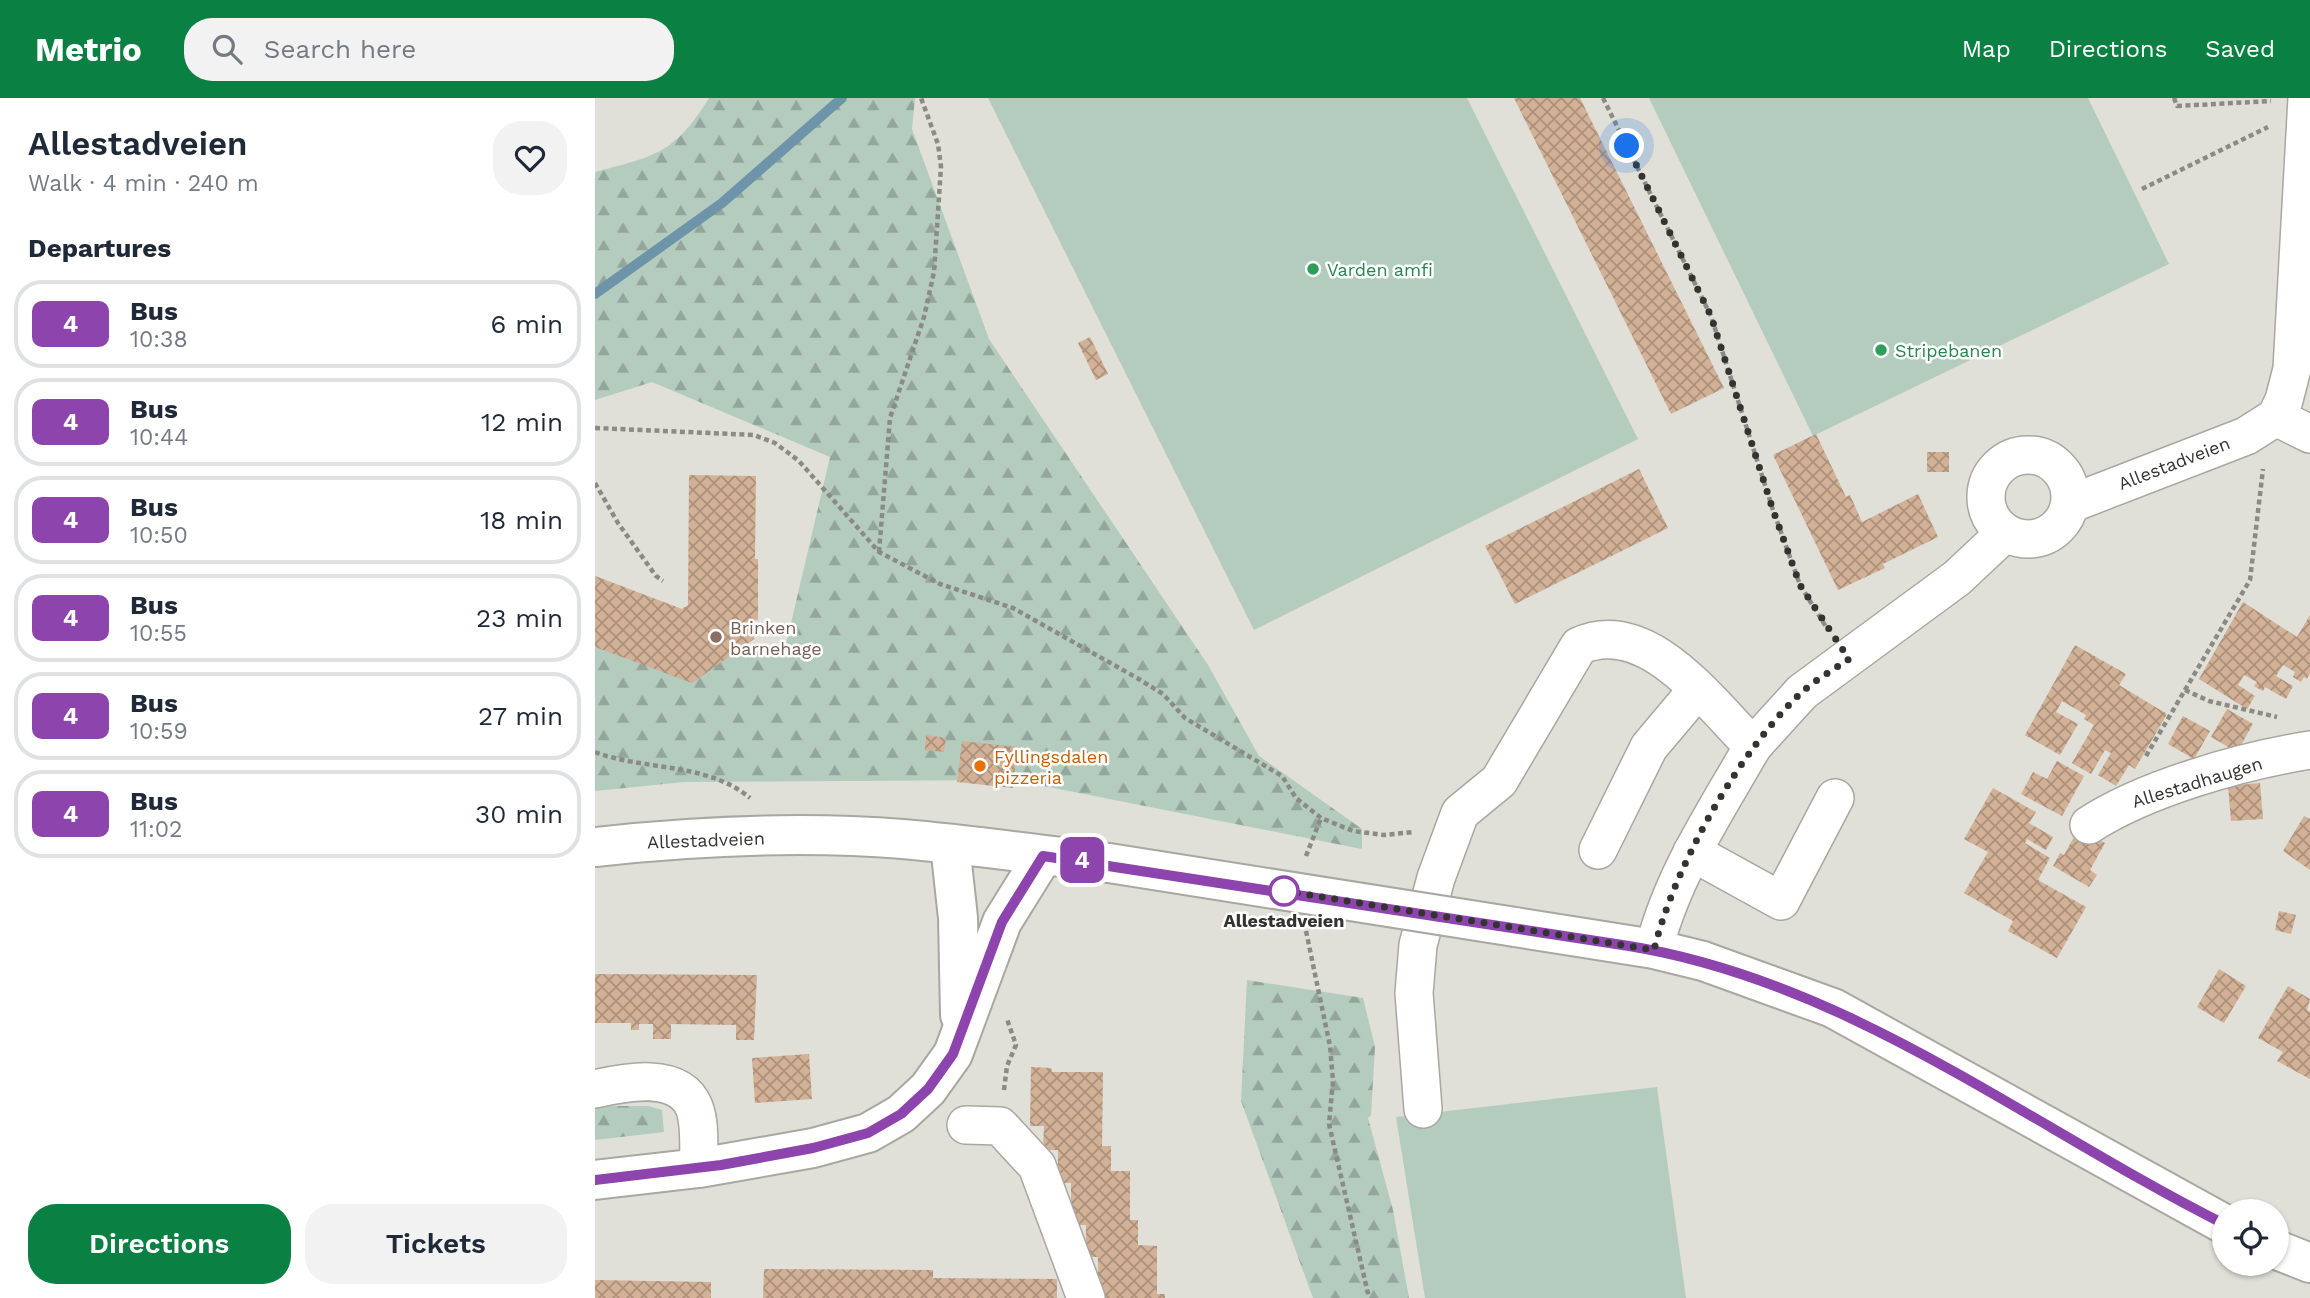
<!DOCTYPE html>
<html lang="en">
<head>
<meta charset="utf-8">
<style>
  :root { --surface:#fff; --page:#f2f2f3; --text:#1f2937; --muted:#747a83; --line:#e0e1e3; --accent:#0b8043 }
  body { margin:0; font-family:"Work Sans",sans-serif; background:var(--page); color:var(--text); height:100vh; display:flex; flex-direction:column; font-size:26px; white-space:nowrap }
  * { box-sizing:border-box; margin:0 }
  p { font-size:23px; color:var(--muted) }
  .icon { flex:none; width:38px; height:38px; fill:none; stroke:currentColor; stroke-width:2; stroke-linecap:round; stroke-linejoin:round }
  .map { position:relative; flex:1; overflow:hidden }
  .details { display:flex; flex-direction:column; background:var(--surface); width:595px }
  .details>* { flex:none }
  .badge { padding:0 14px; border-radius:10px; font-size:24px; line-height:46px }
  .buttons { position:absolute; left:1617px; top:1101px; display:grid; gap:14px }
  .buttons a { display:grid; place-items:center; width:77px; height:77px; border-radius:50%; background:var(--surface); box-shadow:0 2px 5px #0004; font-size:35px }
  .you { position:absolute; width:35px; height:35px; margin:-18px; border:5px solid #fff; border-radius:50%; background:#1a73e8; box-shadow:0 0 0 10px #1a73e833 }
  .map>.badge { position:absolute; translate:-50% -50%; box-shadow:0 0 0 4px #fff }
  h2 { padding:0 28px; font-size:26px; line-height:63px }
  .round { display:grid; place-items:center; flex:none; width:74px; height:74px; border-radius:28px; background:var(--page) }
  .headline { display:flex; align-items:center; justify-content:space-between; height:119px; padding:0 28px }
  h1 { font-size:33px; font-weight:600; line-height:52px }
  .cta { display:flex; gap:14px; margin-top:auto; padding:14px 28px }
  .cta a { flex:1; height:80px; border-radius:28px; background:var(--accent); color:#fff; font-size:28px; font-weight:600; line-height:80px; text-align:center }
  .cta a+a { background:var(--page); color:var(--text) }
  ul { padding:0; list-style:none }
  li { display:flex; align-items:center; gap:21px; height:88px; margin:0 14px 10px; padding:0 14px; border:4px solid var(--line); border-radius:28px }
  li div { flex:1 }
  li b { display:block; font-size:26px }
  li em { font-style:normal }
  li .badge { min-width:77px; font-weight:700; text-align:center }
  header { display:flex; align-items:center; gap:42px; box-sizing:border-box; height:98px; padding:0 35px; background:var(--accent); color:#fff }
  header strong { font-size:33px }
  nav { display:flex; gap:38px; margin-inline-start:auto; font-size:24px }
  .search { width:490px; height:63px; background:var(--page); display:flex; align-items:center; gap:18px; box-sizing:border-box; padding:0 24px; border-radius:28px; color:var(--muted); font-size:26px }
  main { display:flex; flex:1; min-height:0 }
  .map>svg:first-child { display:block }
  .forest { fill:url(#forest-firs) }
  .pitch { fill:#b4ccbe }
  .lines { fill:none; stroke-linecap:round; stroke-linejoin:round }
  .stream { stroke:#6d94a9; stroke-width:10 }
  .building { fill:url(#building-cross-hatch) }
  .minor-casing { stroke:#a9a7a1; stroke-width:40 }
  .major-casing { stroke:#a9a7a1; stroke-width:42 }
  .path { stroke:#8b8b86; stroke-width:4.5; stroke-dasharray:5 3.5; stroke-linecap:butt }
  .minor { stroke:#fff; stroke-width:37 }
  .major { stroke:#fff; stroke-width:38 }
  .major-bridge-casing { stroke:#a9a7a1; stroke-width:42; stroke-linecap:butt }
  .major-bridge { stroke:#fff; stroke-width:38 }
  .line-casing { stroke:#fff; stroke-width:16 }
  .line { stroke:#8e44ad; stroke-width:10 }
  .walk { stroke:#333330; stroke-width:7; stroke-dasharray:0 12.6 }
  .leisure-dot { fill:#2e9e5b; stroke:#fff; stroke-width:2.5 }
  .education-dot { fill:#8d6e63; stroke:#fff; stroke-width:2.5 }
  .food-dot { fill:#e8710a; stroke:#fff; stroke-width:2.5 }
  .stop-dot { fill:#fff; stroke:#8e44ad; stroke-width:3.5 }
  .labels { text-anchor:middle; dominant-baseline:central; stroke-width:5; stroke-linejoin:round; paint-order:stroke }
  .leisure-label { font-size:18px; fill:#27864d; stroke:#fff; text-anchor:start }
  .street-label { font-size:18px; fill:#333330; stroke:#fff }
  .education-label { font-size:18px; fill:#785e54; stroke:#fff; text-anchor:start }
  .food-label { font-size:18px; fill:#c56008; stroke:#fff; text-anchor:start }
  .stop-label { font-size:18px; font-weight:bold; fill:#333330; stroke:#fff }
</style>
</head>
<body>
<header>
<strong>Metrio</strong>
<div class="search"><svg class="icon" aria-label="search" viewBox="0 0 24 24"><circle cx="10" cy="10" r="6"/><path d="M15 15l6 6"/></svg>Search here</div>
<nav><a>Map</a><a>Directions</a><a>Saved</a></nav>
</header>
<main>
<section class="details">
<div class="headline"><div><h1>Allestadveien</h1><p>Walk · 4 min · 240 m</p></div><a class="round"><svg class="icon" aria-label="heart" viewBox="0 0 24 24"><path d="M12 20l-8-8c-3-5 5-10 8-4 3-6 11-1 8 4z"/></svg></a></div>
<h2>Departures</h2>
<ul>
<li><span class="badge" style="background:#8e44ad;color:#fff">4</span><div><b>Bus</b><p>10:38</p></div><em>6 min</em></li>
<li><span class="badge" style="background:#8e44ad;color:#fff">4</span><div><b>Bus</b><p>10:44</p></div><em>12 min</em></li>
<li><span class="badge" style="background:#8e44ad;color:#fff">4</span><div><b>Bus</b><p>10:50</p></div><em>18 min</em></li>
<li><span class="badge" style="background:#8e44ad;color:#fff">4</span><div><b>Bus</b><p>10:55</p></div><em>23 min</em></li>
<li><span class="badge" style="background:#8e44ad;color:#fff">4</span><div><b>Bus</b><p>10:59</p></div><em>27 min</em></li>
<li><span class="badge" style="background:#8e44ad;color:#fff">4</span><div><b>Bus</b><p>11:02</p></div><em>30 min</em></li>
</ul>
<div class="cta"><a>Directions</a><a>Tickets</a></div>
</section>
<div class="map">
<svg width="1715" height="1200" viewBox="0 0 1715 1200">
  <defs>
    <pattern id="forest-firs" width="22" height="20" patternUnits="userSpaceOnUse" patternTransform="scale(1.75)"><rect width="22" height="20" fill="#b4ccbe"/><path d="M5 1l3.5 6h-7zM16 11l3.5 6h-7z" fill="#93a69b"/></pattern>
    <pattern id="building-cross-hatch" width="8" height="8" patternUnits="userSpaceOnUse" patternTransform="scale(1.75)"><rect width="8" height="8" fill="#d2b196"/><path d="M0 0l8 8M0 8l8-8" fill="none" stroke="#ab917b"/></pattern>
  </defs>
  <rect width="100%" height="100%" fill="#e0dfd8"/>
  <g class="forest">
    <path d="M114,0H320L317,31L394,241L613,567L664,658L767,731V751L419,682L89,684L0,693V525L188,559L235,359L57,284L0,302V74C61,58 79,56 114,0Z"/>
    <polygon points="652,882 768,900 780,949 776,1017 773,1020 798,1112 814,1200 718,1200 646,1003"/>
    <polygon points="13,1008 53,1008 67,1012 69,1034 0,1042 0,1011"/>
  </g>
  <g class="pitch">
    <polygon points="393,0 872,0 1043,341 659,532"/>
    <polygon points="1054,0 1493,0 1574,166 1218,338"/>
    <polygon points="1062,989 1091,1200 830,1200 801,1019"/>
  </g>
  <g class="lines">
    <polyline class="stream" points="0,196 127,105 247,0"/>
  </g>
  <g class="building">
    <polygon points="919,0 985,0 1129,290 1076,316"/>
    <polygon points="495,239 513,276 501,282 483,245"/>
    <polygon points="1221,336 1251,399 1255,397 1267,424 1323,396 1343,439 1288,466 1290,470 1243,492 1178,357"/>
    <rect x="1332" y="354" width="22" height="20"/>
    <polygon points="1044,371 1073,430 920,506 890,448"/>
    <polygon points="94,377 161,378 160,461 163,461 163,522 160,522 159,541 97,585 0,549 0,478 87,511 93,507"/>
    <polygon points="1648,504 1702,539 1715,517 1715,575 1712,581 1709,579 1706,584 1698,579 1700,574 1688,567 1681,578 1698,588 1691,601 1670,589 1668,593 1659,588 1662,584 1649,577 1643,587 1660,598 1652,611 1604,581"/>
    <polygon points="1480,547 1531,576 1524,587 1572,616 1540,671 1534,667 1521,688 1503,677 1516,655 1510,652 1496,676 1477,665 1499,627 1489,621 1491,617 1467,603 1461,614 1483,626 1465,657 1430,637"/>
    <polygon points="1632,611 1658,626 1642,654 1616,639"/>
    <polygon points="1588,618 1615,633 1599,661 1573,646"/>
    <polygon points="331,637 351,640 349,654 330,652"/>
    <polygon points="367,643 422,649 418,690 362,684"/>
    <polygon points="1462,663 1489,678 1467,718 1426,696 1438,674 1452,681"/>
    <polygon points="1665,685 1668,721 1636,723 1633,688"/>
    <polygon points="1398,690 1441,714 1434,725 1458,739 1451,752 1432,741 1430,745 1455,760 1443,782 1491,809 1462,860 1413,833 1418,823 1369,795 1393,754 1369,741"/>
    <polygon points="1709,718 1715,721 1715,772 1688,753"/>
    <polygon points="1484,730 1510,745 1495,772 1502,777 1494,789 1458,768 1465,755 1469,757"/>
    <polygon points="1684,813 1701,817 1696,836 1680,832"/>
    <polygon points="1624,871 1651,888 1629,925 1602,909"/>
    <polygon points="0,876 162,877 159,942 141,942 141,927 76,926 76,941 58,941 58,926 44,926 44,932 36,932 36,925 0,925"/>
    <polygon points="1693,888 1715,901 1712,912 1715,914 1715,981 1682,963 1688,954 1663,940"/>
    <polygon points="214,956 217,1001 160,1005 157,960"/>
    <polygon points="436,969 456,970 457,974 508,974 507,1048 516,1048 516,1073 535,1073 535,1122 543,1122 543,1147 562,1148 562,1196 570,1196 570,1200 503,1200 503,1159 491,1159 491,1127 476,1127 476,1085 463,1085 463,1052 448,1052 449,1028 435,1028"/>
    <polygon points="169,1171 338,1172 338,1180 462,1181 462,1200 168,1200"/>
    <polygon points="0,1182 116,1184 116,1200 0,1200"/>
  </g>
  <g class="lines">
    <defs>
      <g id="minor">
        <polyline points="1681,319 1715,336"/>
        <circle cx="1433" cy="399" r="42"/>
        <polyline points="1475,406 1651,338 1681,319 1689,302 1697,271 1712,0"/>
        <path d="M1494,727C1551,690 1647,663 1715,652"/>
        <polyline points="1003,752 1054,649 1102,592"/>
        <polyline points="1097,754 1186,803 1240,700"/>
        <path d="M1059,851C1077,778 1121,713 1158,648"/>
        <path d="M0,991C30,984 84,973 99,1009C106,1026 103,1052 104,1070"/>
        <path d="M828,1011L819,895L823,847L841,780L865,715L904,683L984,548C1052,517 1114,605 1158,648L1207,594L1362,480L1410,435"/>
        <polyline points="371,1027 405,1028 442,1068 491,1200"/>
      </g>
      <g id="major">
        <polyline points="355,747 363,820 365,917"/>
        <path d="M0,749C101,738 207,733 308,741C377,747 446,757 514,765"/>
        <polyline points="920,829 1059,851 1108,863 1238,910 1629,1126"/>
        <polyline points="0,1082 104,1070 218,1050 273,1035 306,1016 333,991 358,956 407,824 448,758"/>
        <polyline points="1682,1152 1715,1165"/>
      </g>
    </defs>
    <use href="#minor" class="minor-casing"/>
    <use href="#major" class="major-casing"/>
    <g class="path">
      <polyline points="1008,0 1116,218 1178,412 1205,487 1233,532"/>
      <polyline points="1579,0 1582,8 1676,3"/>
      <polyline points="1547,91 1673,29"/>
      <polyline points="0,330 159,337 180,345 204,363 284,454 345,486 418,510 542,580 568,596 590,620 687,678 701,700 726,720 758,733 789,737 819,734"/>
      <polyline points="0,385 23,425 61,478 68,483"/>
      <polyline points="284,454 295,320 329,219 339,174 346,69 343,46 326,0"/>
      <polyline points="1590,592 1614,603 1682,619"/>
      <path d="M0,654C50,673 112,664 155,700"/>
      <polyline points="1551,658 1655,482 1668,371"/>
      <polyline points="711,758 726,720"/>
      <polyline points="711,833 735,948 738,983 734,1026 774,1200"/>
      <polyline points="409,992 412,968 421,947 412,921"/>
    </g>
    <use href="#minor" class="minor"/>
    <use href="#major" class="major"/>
    <defs>
      <polyline id="major-bridge" points="514,765 920,829"/>
    </defs>
    <use href="#major-bridge" class="major-bridge-casing"/>
    <use href="#major-bridge" class="major-bridge"/>
  </g>
  <g class="lines">
    <defs>
      <path id="line" d="M0,1082L126,1067L218,1050L273,1035L306,1016L333,991L358,956L407,824L448,758L1034,848C1255,884 1434,1028 1629,1126"/>
    </defs>
    <use href="#line" class="line-casing"/>
    <use href="#line" class="line"/>
    <path class="walk" d="M689,793L677,791L1059,852C1079,769 1144,653 1206,595C1220,582 1238,572 1254,561L1205,487L1178,412L1116,218L1032,48"/>
  </g>
  <g class="leisure-dot">
    <circle cx="718" cy="171" r="7"/>
    <circle cx="1286" cy="252" r="7"/>
  </g>
  <circle class="education-dot" cx="121" cy="539" r="7"/>
  <circle class="food-dot" cx="385" cy="668" r="7"/>
  <circle class="stop-dot" cx="689" cy="793" r="14"/>
  <g class="labels">
    <g class="leisure-label">
      <text x="732" y="171">Varden amfi</text>
      <text x="1300" y="252">Stripebanen</text>
    </g>
    <g class="street-label">
      <text transform="translate(1579 365) rotate(-21)">Allestadveien</text>
      <text transform="translate(1602 684) rotate(-17)">Allestadhaugen</text>
      <text transform="translate(111 742) rotate(-2)">Allestadveien</text>
    </g>
    <g class="education-label">
      <text x="135" y="529">Brinken<tspan x="135" dy="21">barnehage</tspan></text>
    </g>
    <g class="food-label">
      <text x="399" y="658">Fyllingsdalen<tspan x="399" dy="21">pizzeria</tspan></text>
    </g>
    <g class="stop-label">
      <text x="689" y="822">Allestadveien</text>
    </g>
  </g>
</svg>
<div class="buttons">
<a><svg class="icon" aria-label="locate" viewBox="0 0 24 24"><circle cx="12" cy="12" r="6"/><path d="M12 2v4M12 18v4M2 12h4M18 12h4"/></svg></a>
</div>
<div class="you" style="left:1032px;top:48px"></div>
<b class="badge" style="left:487px;top:762px;background:#8e44ad;color:#fff">4</b>
</div>
</main>
</body>
</html>
